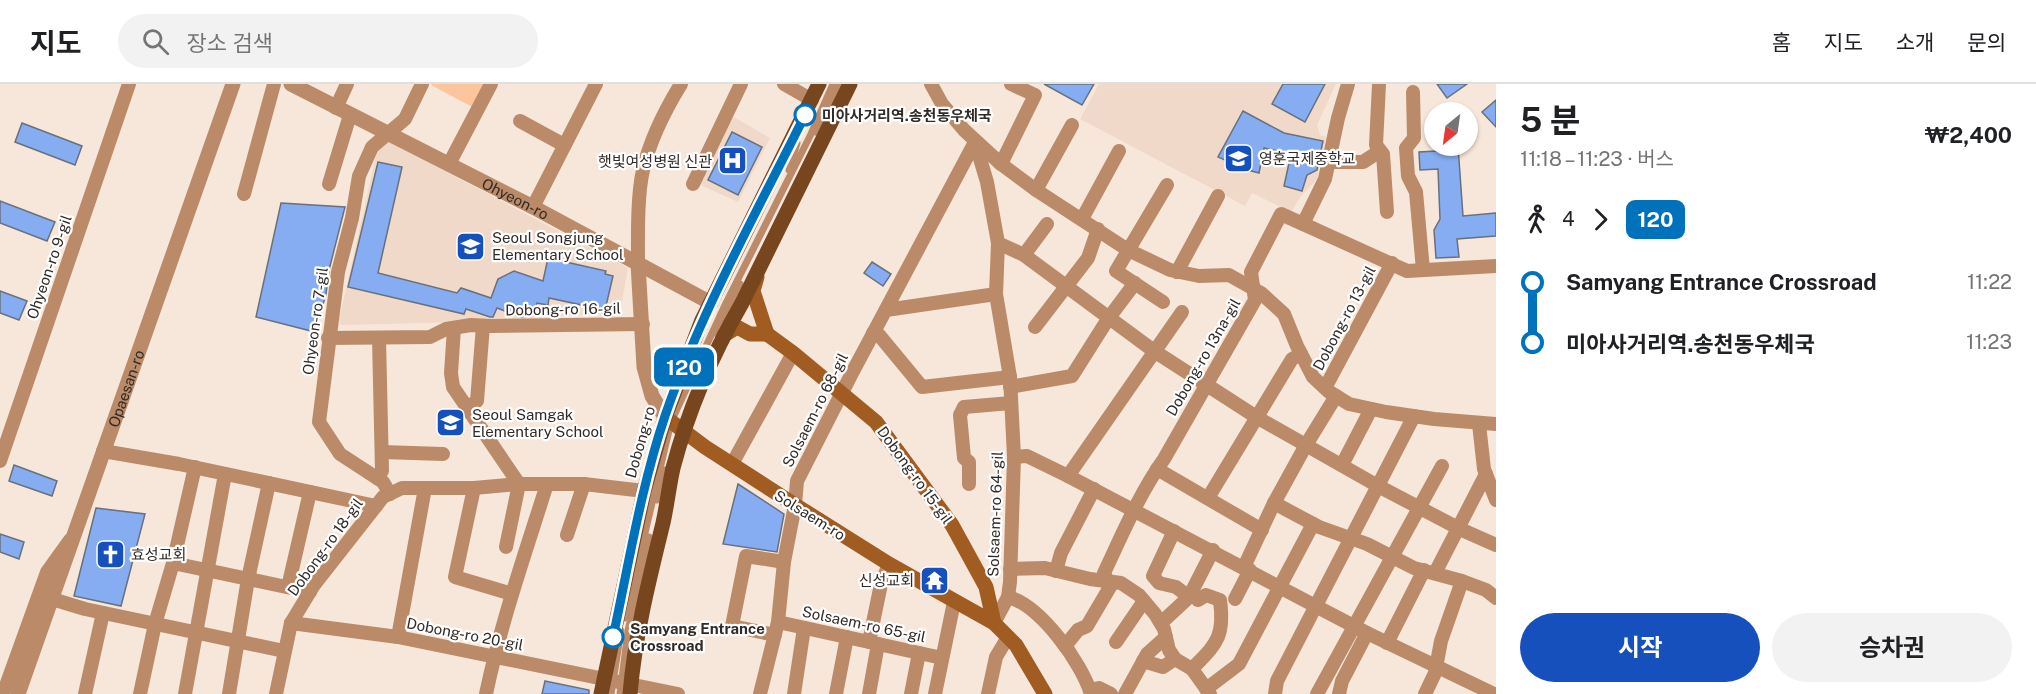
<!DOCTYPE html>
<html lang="ko">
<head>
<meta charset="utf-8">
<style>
  :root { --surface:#fff; --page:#f2f2f2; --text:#202124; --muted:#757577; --line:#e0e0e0; --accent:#1650bc }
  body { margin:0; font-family:"Public Sans","Noto Sans KR",sans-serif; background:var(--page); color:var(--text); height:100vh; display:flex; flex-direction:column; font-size:22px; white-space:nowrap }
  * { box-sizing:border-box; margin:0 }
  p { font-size:20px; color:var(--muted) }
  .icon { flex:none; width:33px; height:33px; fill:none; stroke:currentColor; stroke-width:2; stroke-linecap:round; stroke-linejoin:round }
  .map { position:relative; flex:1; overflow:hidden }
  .panel { display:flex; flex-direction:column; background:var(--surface); width:540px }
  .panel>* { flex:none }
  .badge { padding:0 12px; border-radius:9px; font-size:21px; line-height:39px }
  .needle { width:39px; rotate:209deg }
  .controls { position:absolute; left:1424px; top:18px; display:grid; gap:12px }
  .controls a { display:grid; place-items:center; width:54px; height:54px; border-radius:50%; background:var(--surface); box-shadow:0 2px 4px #0004; font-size:30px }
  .map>.badge { position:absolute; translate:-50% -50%; box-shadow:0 0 0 3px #fff }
  .legs { display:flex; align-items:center; gap:9px; height:66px; padding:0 24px; font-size:20px }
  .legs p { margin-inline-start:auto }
  .head { display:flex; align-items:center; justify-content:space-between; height:102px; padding:0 24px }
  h1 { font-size:33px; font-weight:700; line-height:45px }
  .cta { display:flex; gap:12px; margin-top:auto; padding:12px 24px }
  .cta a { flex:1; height:69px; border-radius:36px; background:var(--accent); color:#fff; font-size:24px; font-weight:700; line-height:69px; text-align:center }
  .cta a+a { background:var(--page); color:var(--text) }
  ul { padding:0 24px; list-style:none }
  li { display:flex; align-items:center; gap:21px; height:60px; font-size:22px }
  li i { display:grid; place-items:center; width:9px; height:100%; margin:0 8px; background:currentColor }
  li i::after { content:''; width:15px; height:15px; margin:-8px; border:4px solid; border-radius:50%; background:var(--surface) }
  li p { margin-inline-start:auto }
  li:first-child i { background:linear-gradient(#0000 50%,currentColor 0) }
  li:last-child i { background:linear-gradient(currentColor 50%,#0000 0) }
  header { display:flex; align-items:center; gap:36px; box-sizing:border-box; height:84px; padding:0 30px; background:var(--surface); border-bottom:2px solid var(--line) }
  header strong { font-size:28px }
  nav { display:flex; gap:33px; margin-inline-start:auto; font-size:21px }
  .search { width:420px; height:54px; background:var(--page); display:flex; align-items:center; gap:15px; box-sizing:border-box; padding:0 21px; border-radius:33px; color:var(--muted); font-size:22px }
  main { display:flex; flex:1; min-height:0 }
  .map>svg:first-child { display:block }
  .built { fill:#f0d9c9 }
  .green { fill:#fdc59c }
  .building { fill:#86adf1; stroke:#68707e; stroke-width:1.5 }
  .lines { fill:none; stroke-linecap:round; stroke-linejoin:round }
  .service { stroke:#bb8b69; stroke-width:7 }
  .minor { stroke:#bb8b69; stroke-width:14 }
  .tertiary { stroke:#bb8b69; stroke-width:15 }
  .secondary { stroke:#a05c21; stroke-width:15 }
  .primary { stroke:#77461e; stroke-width:15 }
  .line-1-casing { stroke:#fff; stroke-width:14 }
  .line-1 { stroke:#0072bc; stroke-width:9 }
  .stop-1-dot { fill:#fff; stroke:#0072bc; stroke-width:3 }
  .labels { text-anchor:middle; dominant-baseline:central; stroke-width:4.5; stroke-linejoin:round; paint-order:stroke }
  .stop-label { font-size:15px; font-weight:bold; fill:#312b27; stroke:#fff; text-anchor:start }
  .poi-label { font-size:15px; fill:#312b27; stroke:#fff; text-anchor:start }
  .street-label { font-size:15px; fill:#312b27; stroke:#fff }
</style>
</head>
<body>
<header>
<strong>지도</strong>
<div class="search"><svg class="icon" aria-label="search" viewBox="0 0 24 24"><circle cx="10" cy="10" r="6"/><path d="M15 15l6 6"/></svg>장소 검색</div>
<nav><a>홈</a><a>지도</a><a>소개</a><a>문의</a></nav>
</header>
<main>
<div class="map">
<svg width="1496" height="610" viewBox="0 0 1496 610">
  <rect width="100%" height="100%" fill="#f7e7db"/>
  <g class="built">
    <polygon points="1099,0 1336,0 1317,41 1320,51 1326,53 1317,95 1301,112 1291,128 1252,109 1245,122 1080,35"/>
    <polygon points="727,29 770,54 738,118 698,100"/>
    <polygon points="388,57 628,184 620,228 506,237 341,241 339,236 377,67"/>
  </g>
  <polygon class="green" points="432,0 490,0 476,25 431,1"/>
  <g class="building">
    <polygon points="1044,0 1094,0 1082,21"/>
    <polygon points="1283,0 1325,0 1305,38 1272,20"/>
    <polygon points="1437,0 1467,0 1447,14"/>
    <polygon points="1496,16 1496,43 1482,28"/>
    <polygon points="1243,27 1284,49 1323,57 1317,86 1307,91 1302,107 1284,102 1291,70 1264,64 1259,89 1233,82 1234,80 1218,73"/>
    <polygon points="22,39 82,62 75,81 15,58"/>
    <polygon points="732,48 762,63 738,111 708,96"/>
    <polygon points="1436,62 1458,62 1463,132 1496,129 1496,152 1457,155 1459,173 1436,174 1434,146 1440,135 1438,85 1420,86 1419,68 1437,67"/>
    <polygon points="378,78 402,83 378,189 457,209 461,204 491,214 498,195 514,187 543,197 548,174 606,187 605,190 613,192 605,226 549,214 548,221 537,219 534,231 521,233 497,224 493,233 490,233 466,225 464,230 348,203"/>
    <polygon points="0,117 55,138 47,157 0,139"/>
    <polygon points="281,119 345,123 329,186 326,210 315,248 256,233"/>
    <polygon points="872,178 891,190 883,202 864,189"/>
    <polygon points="0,207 27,217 19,236 0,229"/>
    <polygon points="14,381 57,397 52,412 9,397"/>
    <polygon points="738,400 784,430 777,468 723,460"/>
    <polygon points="96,424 145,430 121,522 74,512"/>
    <polygon points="0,450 24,458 19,475 0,468"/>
    <polygon points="545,597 589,606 589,610 542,610"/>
  </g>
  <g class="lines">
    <g class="service">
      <polyline points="816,48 840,0"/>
      <polyline points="789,86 797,59"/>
      <polyline points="717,250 740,200"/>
      <polyline points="657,416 665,386"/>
      <polyline points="625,534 671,338 726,219 811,50 833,0"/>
      <polyline points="611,610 621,547"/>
      <polyline points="620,610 628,547 649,453"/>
    </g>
    <g class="minor">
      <polyline points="784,0 812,16"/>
      <polyline points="931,0 942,20 964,46 1001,80 1036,106 1128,166 1170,186 1199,192 1229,191 1261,209 1284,230 1297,262 1313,293 1328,307 1336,312 1349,320 1386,328 1434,335 1496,340"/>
      <polyline points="1379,0 1376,61 1383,70 1387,128"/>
      <polyline points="1413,8 1414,54 1406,64 1408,92 1416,108 1423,186"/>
      <polyline points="336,24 347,0"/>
      <polyline points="520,37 564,61"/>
      <polyline points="975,58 987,98 998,159 996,210 1010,293 1014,373 1010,498 1008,513 994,539"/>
      <polyline points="1329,76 1336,78 1363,78 1380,67"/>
      <polyline points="449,80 491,0"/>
      <polyline points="1001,80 1035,11 1011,0"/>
      <polyline points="329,100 350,31"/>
      <polyline points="693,100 741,0"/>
      <polyline points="1036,106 1072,41"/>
      <polyline points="244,110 274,0"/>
      <polyline points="533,123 596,0"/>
      <polyline points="1082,135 1119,67"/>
      <polyline points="1303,140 1325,95 1338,34 1348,0"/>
      <polyline points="998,159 1024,171 1154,267 1258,334 1378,402 1462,446 1496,461"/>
      <polyline points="1024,171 1047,140"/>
      <path d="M638,180C638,153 637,112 643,86C650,56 665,26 681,0"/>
      <polyline points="1177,188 1218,112"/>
      <polyline points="1163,218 1116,187 1167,101"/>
      <polyline points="886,226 996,210"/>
      <polyline points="1035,243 1088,174 1098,145"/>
      <polyline points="454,244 451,289 453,303 519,400 506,463"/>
      <polyline points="873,249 879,251 922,303 1010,293"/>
      <polyline points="328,254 430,253 446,245 471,241 491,242 643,240"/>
      <polyline points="1010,303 1072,292 1108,235 1135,199"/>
      <polyline points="1325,304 1392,179"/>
      <polyline points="467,324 477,317 483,242"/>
      <polyline points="1479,340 1484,385 1496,416"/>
      <polyline points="103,367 179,380 376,422"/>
      <polyline points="382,368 443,370"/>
      <polyline points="1014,373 1027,372 1068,392 1367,549 1494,610"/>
      <polyline points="0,377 129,0"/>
      <polyline points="732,380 793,269"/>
      <polyline points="1342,381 1371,325"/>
      <polyline points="1157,385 1262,446"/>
      <polyline points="1068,392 1182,228"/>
      <polyline points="377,394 382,387 379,254"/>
      <polyline points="969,400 969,378 964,374 960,331 964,323 1011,319"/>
      <polyline points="474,404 455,493 512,510"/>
      <polyline points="390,410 383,398 340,370 319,338 338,188 352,134 359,92 372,63 405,35 422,0"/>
      <polyline points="1208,414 1292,275 1301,270"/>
      <polyline points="1274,419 1319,443 1367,460 1414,484 1462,497 1486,506 1496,514"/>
      <polyline points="1174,447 1153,492 1159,499 1176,503 1189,513"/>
      <polyline points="567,451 584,400"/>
      <polyline points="173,479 310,508"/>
      <polyline points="1244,483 1274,419 1306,361 1336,312"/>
      <polyline points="1010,485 1045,484 1090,495 1121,499 1139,511 1155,530 1164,545 1169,566 1175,575 1192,585 1210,610"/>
      <polyline points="1056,487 1061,469 1094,405"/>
      <polyline points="1435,489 1486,390"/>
      <polyline points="288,503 310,408"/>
      <path d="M1008,513C1040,521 1082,579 1091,610"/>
      <polyline points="52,515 85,525 284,567"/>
      <polyline points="1235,515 1250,486"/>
      <polyline points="778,538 942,574"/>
      <polyline points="291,539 398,553 678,610"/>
      <polyline points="1161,539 1189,513 1213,466"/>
      <polyline points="775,551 732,542 746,472 784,478"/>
      <polyline points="398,553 425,404"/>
      <polyline points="869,558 881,500 889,480"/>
      <polyline points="1116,558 1144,517"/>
      <polyline points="1387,559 1424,486"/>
      <path d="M1065,562L1078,546L1087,542L1110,503L1104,489C1122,451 1139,410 1164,375L1255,216L1251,188L1281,130L1407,187L1496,182"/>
      <polyline points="1143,577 1163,583 1175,575"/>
      <path d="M1192,585C1216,560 1225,554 1220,516L1206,511L1198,516L1192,507"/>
      <polyline points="1206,605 1239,580 1313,440"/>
      <polyline points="1090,606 1099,604 1111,610"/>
      <polyline points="3,610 47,488 70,456"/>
      <polyline points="85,610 103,529"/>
      <polyline points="140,610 155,540 173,479 195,383"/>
      <polyline points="185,610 225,390"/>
      <polyline points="229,610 248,495 269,399"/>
      <polyline points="276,610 291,539 314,501 383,413 402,404 474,404 519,400 584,400 644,407"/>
      <path d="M486,610C501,538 525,470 547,400"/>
      <polyline points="760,610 778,538 784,478 795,421 797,397 851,291 975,58"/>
      <polyline points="794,610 804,544"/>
      <polyline points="836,610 847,553"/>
      <polyline points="869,610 878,560"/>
      <polyline points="911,610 919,569"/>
      <polyline points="935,610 954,518"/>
      <polyline points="988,610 996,573 1008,553"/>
      <polyline points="1125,610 1147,570 1166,553"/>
      <polyline points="1275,610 1277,597 1414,332"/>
      <polyline points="1317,610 1442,382"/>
      <polyline points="1339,610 1342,597 1367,549"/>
      <polyline points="1425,610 1435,589 1441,557 1462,497"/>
    </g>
    <g class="tertiary">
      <path id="s1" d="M291,0L533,123L711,219"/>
      <polyline points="638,180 644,283 652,312 665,333"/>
      <path id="s2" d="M18,610L233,0"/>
    </g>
    <g class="secondary">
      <polyline points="757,193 753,207 767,250"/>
      <polyline points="767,250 793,269 876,338 952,441 986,503 994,539"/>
      <polyline points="724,251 737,243 750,250 767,250"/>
      <polyline points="665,333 705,363 795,421 889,480 994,539 1016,561 1045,610"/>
    </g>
    <g class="primary">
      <polyline points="601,610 644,407 665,333 702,236 819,0"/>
      <path d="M630,610C635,551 649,496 663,439C667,421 669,402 673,384C688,327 712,271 742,219L850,0"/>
    </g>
  </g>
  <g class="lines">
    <defs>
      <path id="line-1" d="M613,553C629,479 641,403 665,332C701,227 756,130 805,31"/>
    </defs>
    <use href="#line-1" class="line-1-casing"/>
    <use href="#line-1" class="line-1"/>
  </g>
  <defs>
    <symbol id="school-square" viewBox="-11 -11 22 22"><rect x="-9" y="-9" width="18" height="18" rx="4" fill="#1650bc" stroke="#fff"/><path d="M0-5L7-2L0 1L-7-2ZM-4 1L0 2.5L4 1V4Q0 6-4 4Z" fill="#fff"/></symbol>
    <symbol id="hospital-square" viewBox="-11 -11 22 22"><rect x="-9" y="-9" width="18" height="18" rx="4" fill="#1650bc" stroke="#fff"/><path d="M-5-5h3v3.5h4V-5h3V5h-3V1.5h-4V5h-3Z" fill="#fff"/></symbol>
    <symbol id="church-square" viewBox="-11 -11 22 22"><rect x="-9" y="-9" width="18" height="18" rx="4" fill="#1650bc" stroke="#fff"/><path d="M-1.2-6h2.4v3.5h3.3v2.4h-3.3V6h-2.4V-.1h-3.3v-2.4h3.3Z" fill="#fff"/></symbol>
    <symbol id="temple-square" viewBox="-11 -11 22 22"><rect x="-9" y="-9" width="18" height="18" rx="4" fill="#1650bc" stroke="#fff"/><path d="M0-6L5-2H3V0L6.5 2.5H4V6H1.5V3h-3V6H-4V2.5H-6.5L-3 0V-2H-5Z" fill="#fff"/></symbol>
  </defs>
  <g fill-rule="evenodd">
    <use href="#school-square" x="1222" y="58" width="33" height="33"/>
    <use href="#hospital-square" x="716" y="60" width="33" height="33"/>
    <use href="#school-square" x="454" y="146" width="33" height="33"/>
    <use href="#school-square" x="434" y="322" width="33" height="33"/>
    <use href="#church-square" x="94" y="454" width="33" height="33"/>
    <use href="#temple-square" x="918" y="480" width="33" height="33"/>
  </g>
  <g class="stop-1-dot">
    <circle cx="805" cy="31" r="10"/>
    <circle cx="613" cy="553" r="10"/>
  </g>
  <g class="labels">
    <g class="stop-label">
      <text x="822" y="31">미아사거리역.송천동우체국</text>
      <text x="630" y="544">Samyang Entrance<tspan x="630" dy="17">Crossroad</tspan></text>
    </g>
    <g class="poi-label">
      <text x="1259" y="74">영훈국제중학교</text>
      <text x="712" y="77" text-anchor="end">햇빛여성병원 신관</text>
      <text x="492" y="153">Seoul Songjung<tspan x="492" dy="17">Elementary School</tspan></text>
      <text x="472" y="330">Seoul Samgak<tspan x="472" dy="17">Elementary School</tspan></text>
      <text x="131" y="470">효성교회</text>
      <text x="914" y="496" text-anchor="end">신성교회</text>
    </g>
    <g class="street-label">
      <text stroke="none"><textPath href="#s1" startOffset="252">Ohyeon-ro</textPath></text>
      <text transform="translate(49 183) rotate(-71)">Ohyeon-ro 9-gil</text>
      <text transform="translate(563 225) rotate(-1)">Dobong-ro 16-gil</text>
      <text transform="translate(1344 234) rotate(-62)">Dobong-ro 13-gil</text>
      <text transform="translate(315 237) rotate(-82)">Ohyeon-ro 7-gil</text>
      <text transform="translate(1203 273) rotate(-60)">Dobong-ro 13na-gil</text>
      <text stroke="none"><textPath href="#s2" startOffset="324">Opaesan-ro</textPath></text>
      <text transform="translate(815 326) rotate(-63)">Solsaem-ro 68-gil</text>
      <text transform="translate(640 358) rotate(-74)">Dobong-ro</text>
      <text transform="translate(915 391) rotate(54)">Dobong-ro 15-gil</text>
      <text transform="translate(995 430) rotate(-88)">Solsaem-ro 64-gil</text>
      <text transform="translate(810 431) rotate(32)">Solsaem-ro</text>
      <text transform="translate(325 463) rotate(-54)">Dobong-ro 18-gil</text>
      <text transform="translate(864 540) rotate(12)">Solsaem-ro 65-gil</text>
      <text transform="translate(465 550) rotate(11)">Dobong-ro 20-gil</text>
    </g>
  </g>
</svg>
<div class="controls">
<a><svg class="needle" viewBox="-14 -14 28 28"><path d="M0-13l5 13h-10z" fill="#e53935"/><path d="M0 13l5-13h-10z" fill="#757577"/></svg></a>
</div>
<b class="badge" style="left:684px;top:283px;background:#0072bc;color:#fff">120</b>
</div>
<section class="panel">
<div class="head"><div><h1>5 분</h1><p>11:18 – 11:23 · 버스</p></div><b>₩2,400</b></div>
<div class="legs"><svg class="icon" aria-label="walk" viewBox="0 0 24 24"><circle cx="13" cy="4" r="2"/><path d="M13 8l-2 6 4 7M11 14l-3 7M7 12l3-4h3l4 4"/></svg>4<svg class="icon" aria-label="forward" viewBox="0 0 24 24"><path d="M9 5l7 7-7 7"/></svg><b class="badge" style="background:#0072bc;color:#fff">120</b></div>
<ul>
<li><i style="color:#0072bc"></i><b>Samyang Entrance Crossroad</b><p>11:22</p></li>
<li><i style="color:#0072bc"></i><b>미아사거리역.송천동우체국</b><p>11:23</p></li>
</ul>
<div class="cta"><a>시작</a><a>승차권</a></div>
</section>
</main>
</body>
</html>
